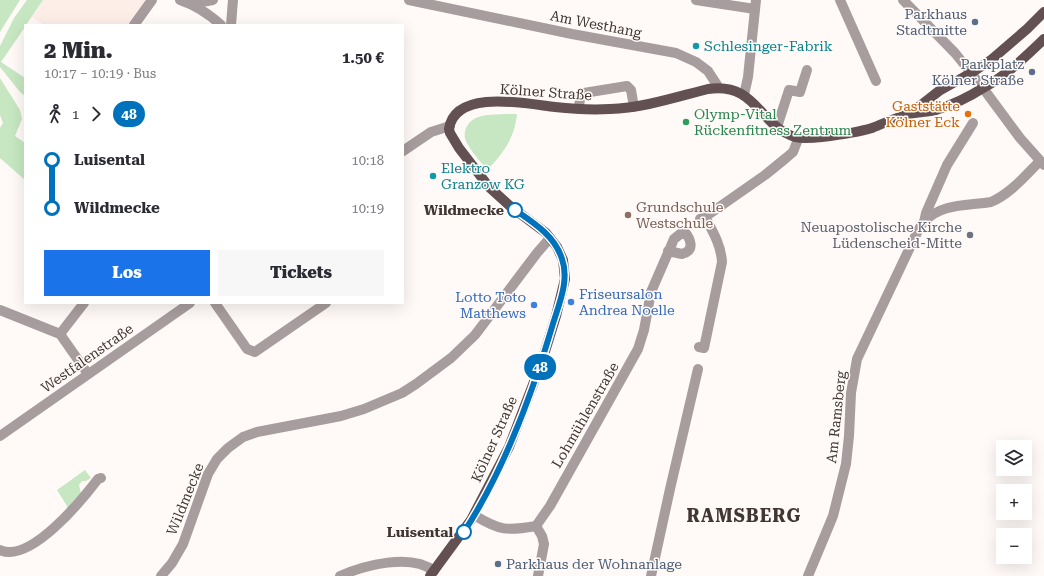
<!DOCTYPE html>
<html lang="de">
<head>
<meta charset="utf-8">
<style>
  :root { --surface:#fff; --page:#f7f7f7; --text:#2b2b33; --muted:#7c7c81; --accent:#1a73e8 }
  body { margin:0; font-family:"Roboto Serif",serif; background:var(--page); color:var(--text); height:100vh; display:flex; flex-direction:column; font-size:15px; white-space:nowrap }
  * { box-sizing:border-box; margin:0 }
  p { font-size:13px; color:var(--muted) }
  .icon { flex:none; width:22px; height:22px; fill:none; stroke:currentColor; stroke-width:2; stroke-linecap:round; stroke-linejoin:round }
  .map { position:relative; flex:1; overflow:hidden }
  .drawer { position:absolute; left:24px; top:24px; width:380px; height:280px; display:flex; flex-direction:column; background:var(--surface); border-radius:0px; box-shadow:0 4px 16px #0002 }
  .drawer>* { flex:none }
  .badge { padding:0 8px; border-radius:13px; font-size:14px; line-height:26px }
  .controls { position:absolute; left:996px; top:440px; display:grid; gap:8px }
  .controls a { display:grid; place-items:center; width:36px; height:36px; border-radius:0px; background:var(--surface); box-shadow:0 4px 16px #0002; font-size:20px }
  .map>.badge { position:absolute; translate:-50% -50%; box-shadow:0 0 0 2px #fff }
  .legs { display:flex; align-items:center; gap:6px; height:44px; padding:0 20px; font-size:13px }
  .legs p { margin-inline-start:auto }
  .overview { display:flex; align-items:center; justify-content:space-between; height:68px; padding:0 20px }
  h1 { font-size:22px; font-weight:800; line-height:30px }
  .button { display:flex; gap:8px; margin-top:auto; padding:8px 20px }
  .button a { flex:1; height:46px; border-radius:0px; background:var(--accent); color:#fff; font-size:16px; font-weight:800; line-height:46px; text-align:center }
  .button a+a { background:var(--page); color:var(--text) }
  ul { padding:0 20px; list-style:none }
  li { display:flex; align-items:center; gap:14px; height:48px; font-size:15px }
  li i { display:grid; place-items:center; width:6px; height:100%; margin:0 5px; background:currentColor }
  li i::after { content:''; width:10px; height:10px; margin:-5px; border:3px solid; border-radius:50%; background:var(--surface) }
  li p { margin-inline-start:auto }
  li:first-child i { background:linear-gradient(#0000 50%,currentColor 0) }
  li:last-child i { background:linear-gradient(currentColor 50%,#0000 0) }
  .map>svg:first-child { display:block }
  .education { fill:#fdeee8 }
  .green { fill:#c6e7c1 }
  .lines { fill:none; stroke-linecap:round; stroke-linejoin:round }
  .minor { stroke:#a79c9e; stroke-width:10 }
  .major { stroke:#625052; stroke-width:10 }
  .line-1-casing { stroke:#fff; stroke-width:9 }
  .line-1 { stroke:#0072bc; stroke-width:6 }
  .service-dot { fill:#5c6f8a; stroke:#fffaf8; stroke-width:1.5 }
  .culture-dot { fill:#0f9aa8; stroke:#fffaf8; stroke-width:1.5 }
  .food-dot { fill:#e8710a; stroke:#fffaf8; stroke-width:1.5 }
  .leisure-dot { fill:#2e9e5b; stroke:#fffaf8; stroke-width:1.5 }
  .stop-1-dot { fill:#fff; stroke:#0072bc; stroke-width:2 }
  .education-dot { fill:#8d6e63; stroke:#fffaf8; stroke-width:1.5 }
  .worship-dot { fill:#6b7280; stroke:#fffaf8; stroke-width:1.5 }
  .shop-dot { fill:#3f7fe0; stroke:#fffaf8; stroke-width:1.5 }
  .labels { text-anchor:middle; dominant-baseline:central; stroke-width:3; stroke-linejoin:round; paint-order:stroke }
  .service-label { font-size:14px; fill:#4e5e75; stroke:#fffaf8; text-anchor:end }
  .street-label { font-size:14px; fill:#403733; stroke:#fffaf8 }
  .culture-label { font-size:14px; fill:#0d838f; stroke:#fffaf8; text-anchor:start }
  .food-label { font-size:14px; fill:#c56008; stroke:#fffaf8; text-anchor:end }
  .leisure-label { font-size:14px; fill:#27864d; stroke:#fffaf8; text-anchor:start }
  .education-label { font-size:14px; fill:#785e54; stroke:#fffaf8; text-anchor:start }
  .stop-label { font-size:14px; font-weight:bold; fill:#403733; stroke:#fffaf8; text-anchor:end }
  .worship-label { font-size:14px; fill:#5b616d; stroke:#fffaf8; text-anchor:end }
  .shop-label { font-size:14px; fill:#366cbe; stroke:#fffaf8; text-anchor:start }
  .district-label { font-size:18px; font-weight:bold; letter-spacing:1px; fill:#403733; stroke:#fffaf8 }
</style>
</head>
<body>
<div class="map">
<svg width="1044" height="576" viewBox="0 0 1044 576">
  <rect width="100%" height="100%" fill="#fffaf8"/>
  <polygon class="education" points="43,0 145,0 145,2 130,25 44,25 32,17"/>
  <g class="green">
    <polygon points="0,0 20,0 0,32"/>
    <polygon points="27,0 43,0 26,25 25,25 25,27 1,62 25,78 25,96 20,92 0,67 0,46 14,18"/>
    <polygon points="0,78 20,110 22,119 15,136 25,143 25,180 0,158 0,128 3,123 0,115"/>
    <path d="M505,114H517C515,137 503,154 487,170C481,162 472,153 467,143C464,138 464,133 466,128C473,113 491,115 505,114Z"/>
    <polygon points="85,470 91,478 86,481 82,481 79,485 81,493 67,510 67,506 57,490"/>
  </g>
  <g class="lines">
    <g class="minor">
      <path d="M180,0C195,5 209,14 221,25"/>
      <polyline points="409,0 572,34 676,53 696,62 708,71 719,88"/>
      <polyline points="696,0 755,9"/>
      <polyline points="840,0 876,81"/>
      <polyline points="903,0 955,53 983,88 1020,138 1044,165"/>
      <polyline points="191,4 213,0"/>
      <polyline points="134,25 152,0"/>
      <polyline points="231,25 233,0"/>
      <polyline points="744,95 748,77 756,0"/>
      <polyline points="579,109 580,97 584,93 627,86 631,90 634,107"/>
      <polyline points="777,127 789,90 800,92 807,70"/>
      <polyline points="403,151 431,132 450,126"/>
      <polyline points="700,219 705,217 765,175 786,158 793,152 799,137"/>
      <polyline points="924,222 926,213 947,165 973,123"/>
      <polyline points="215,303 247,349 255,352 326,303"/>
      <polyline points="0,310 60,334 88,374"/>
      <polyline points="60,334 84,303"/>
      <path d="M699,347L704,348L722,262C721,245 713,232 705,217"/>
      <polyline points="0,436 190,303"/>
      <path d="M474,515C500,531 507,531 536,526L550,506L638,349L644,330L651,292L674,239L684,231C690,238 696,250 682,254L668,251"/>
      <polyline points="536,526 542,536 544,544 538,576"/>
      <path d="M0,550C30,564 82,500 98,479L101,478"/>
      <polyline points="161,576 172,563 183,544 208,474 217,459 228,448 243,437 257,432 341,416 364,409 402,393 416,384 451,358 475,335 537,253 550,238"/>
      <path d="M340,576C365,565 411,553 434,571"/>
      <polyline points="651,576 670,489 698,369"/>
      <path d="M808,576L833,516L846,464L849,436L851,393L857,359L913,241C916,235 919,227 924,222C941,203 968,206 991,202C1010,194 1025,176 1040,161"/>
    </g>
    <g class="major">
      <polyline points="911,113 939,91 971,73 991,60 1027,29 1044,12"/>
      <path d="M430,576L471,520L509,447L542,361L556,316L565,279L563,260L557,247L550,238L546,233L510,206L489,187L459,148L450,133L449,129C455,88 528,104 555,107C573,109 592,110 610,109C643,108 676,97 708,89C757,82 758,125 795,137C803,139 813,138 822,137C839,135 856,133 872,128C885,123 897,117 909,114C918,112 927,112 936,110C952,105 969,97 983,88C1006,76 1025,57 1044,39"/>
    </g>
  </g>
  <g class="lines">
    <defs>
      <path id="line-1" d="M464,532C504,470 531,398 552,327C558,306 570,281 562,259C555,236 534,223 515,210"/>
    </defs>
    <use href="#line-1" class="line-1-casing"/>
    <use href="#line-1" class="line-1"/>
  </g>
  <g class="service-dot">
    <circle cx="975" cy="22" r="4"/>
    <circle cx="1032" cy="72" r="4"/>
    <circle cx="498" cy="564" r="4"/>
  </g>
  <g class="culture-dot">
    <circle cx="696" cy="46" r="4"/>
    <circle cx="433" cy="176" r="4"/>
  </g>
  <circle class="food-dot" cx="968" cy="114" r="4"/>
  <circle class="leisure-dot" cx="686" cy="122" r="4"/>
  <g class="stop-1-dot">
    <circle cx="515" cy="210" r="7"/>
    <circle cx="464" cy="532" r="7"/>
  </g>
  <circle class="education-dot" cx="628" cy="215" r="4"/>
  <circle class="worship-dot" cx="970" cy="235" r="4"/>
  <g class="shop-dot">
    <circle cx="571" cy="302" r="4"/>
    <circle cx="534" cy="305" r="4"/>
  </g>
  <g class="labels">
    <g class="service-label">
      <text x="967" y="14">Parkhaus<tspan x="967" dy="16">Stadtmitte</tspan></text>
      <text x="1024" y="64">Parkplatz<tspan x="1024" dy="16">Kölner Straße</tspan></text>
      <text x="506" y="564" text-anchor="start">Parkhaus der Wohnanlage</text>
    </g>
    <g class="street-label">
      <text transform="translate(596 24) rotate(11)">Am Westhang</text>
      <text transform="translate(546 92) rotate(4)">Kölner Straße</text>
      <text transform="translate(87 358) rotate(-35)">Westfalenstraße</text>
      <text transform="translate(585 415) rotate(-60)">Lohmühlenstraße</text>
      <text transform="translate(836 417) rotate(-84)">Am Ramsberg</text>
      <text transform="translate(494 439) rotate(-66)">Kölner Straße</text>
      <text transform="translate(185 499) rotate(-68)">Wildmecke</text>
    </g>
    <g class="culture-label">
      <text x="704" y="46">Schlesinger-Fabrik</text>
      <text x="441" y="168">Elektro<tspan x="441" dy="16">Granzow KG</tspan></text>
    </g>
    <g class="food-label">
      <text x="960" y="106">Gaststätte<tspan x="960" dy="16">Kölner Eck</tspan></text>
    </g>
    <g class="leisure-label">
      <text x="694" y="114">Olymp-Vital<tspan x="694" dy="16">Rückenfitness Zentrum</tspan></text>
    </g>
    <g class="education-label">
      <text x="636" y="207">Grundschule<tspan x="636" dy="16">Westschule</tspan></text>
    </g>
    <g class="stop-label">
      <text x="504" y="210">Wildmecke</text>
      <text x="453" y="532">Luisental</text>
    </g>
    <g class="worship-label">
      <text x="962" y="227">Neuapostolische Kirche<tspan x="962" dy="16">Lüdenscheid-Mitte</tspan></text>
    </g>
    <g class="shop-label">
      <text x="579" y="294">Friseursalon<tspan x="579" dy="16">Andrea Noelle</tspan></text>
      <text x="526" y="297" text-anchor="end">Lotto Toto<tspan x="526" dy="16">Matthews</tspan></text>
    </g>
    <g class="district-label">
      <text x="744" y="515">RAMSBERG</text>
    </g>
  </g>
</svg>
<div class="controls">
<a><svg class="icon" aria-label="layers" viewBox="0 0 24 24"><path d="M12 4l9 5-9 5-9-5zM3 14l9 5 9-5"/></svg></a>
<a>+</a>
<a>−</a>
</div>
<b class="badge" style="left:540px;top:367px;background:#0072bc;color:#fff">48</b>
<section class="drawer">
<div class="overview"><div><h1>2 Min.</h1><p>10:17 – 10:19 · Bus</p></div><b>1.50 €</b></div>
<div class="legs"><svg class="icon" aria-label="walk" viewBox="0 0 24 24"><circle cx="13" cy="4" r="2"/><path d="M13 8l-2 6 4 7M11 14l-3 7M7 12l3-4h3l4 4"/></svg>1<svg class="icon" aria-label="forward" viewBox="0 0 24 24"><path d="M9 5l7 7-7 7"/></svg><b class="badge" style="background:#0072bc;color:#fff">48</b></div>
<ul>
<li><i style="color:#0072bc"></i><b>Luisental</b><p>10:18</p></li>
<li><i style="color:#0072bc"></i><b>Wildmecke</b><p>10:19</p></li>
</ul>
<div class="button"><a>Los</a><a>Tickets</a></div>
</section>
</div>
</body>
</html>
